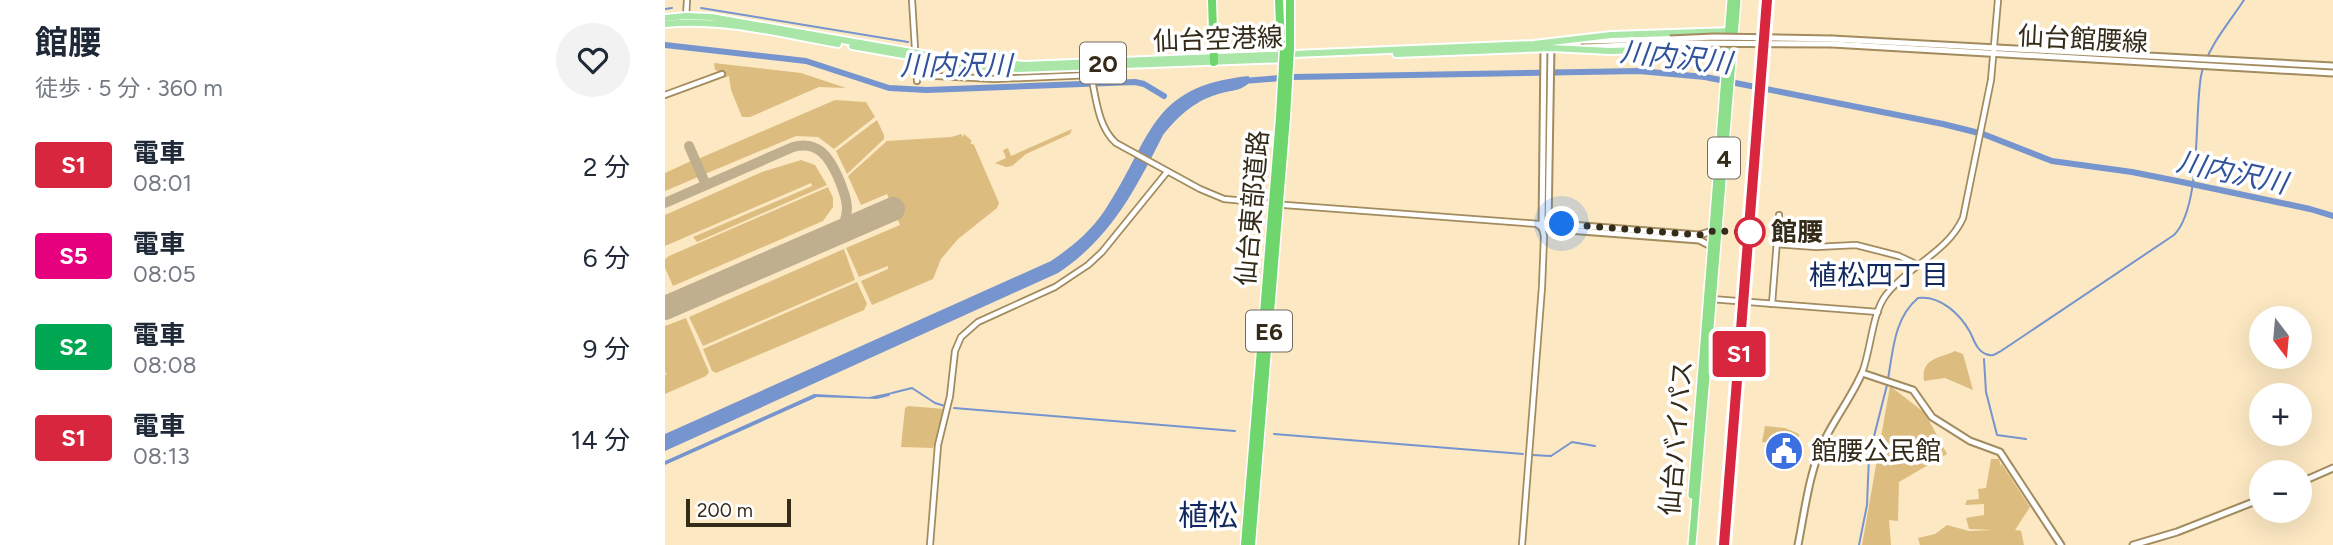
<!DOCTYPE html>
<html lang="ja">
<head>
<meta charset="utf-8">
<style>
  :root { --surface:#fff; --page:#f2f2f3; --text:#1f2937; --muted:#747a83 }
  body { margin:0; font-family:Figtree,"Noto Sans JP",sans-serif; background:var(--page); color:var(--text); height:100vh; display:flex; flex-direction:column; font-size:26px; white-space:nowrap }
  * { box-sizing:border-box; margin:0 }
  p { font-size:23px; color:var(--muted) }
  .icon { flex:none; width:38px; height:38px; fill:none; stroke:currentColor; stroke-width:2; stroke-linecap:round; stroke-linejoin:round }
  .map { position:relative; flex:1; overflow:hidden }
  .panel { display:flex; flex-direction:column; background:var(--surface); width:665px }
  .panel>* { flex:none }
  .badge { padding:0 14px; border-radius:5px; font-size:24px; line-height:46px }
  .needle { width:46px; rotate:164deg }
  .controls { position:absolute; left:1584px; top:306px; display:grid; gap:14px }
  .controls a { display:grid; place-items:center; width:63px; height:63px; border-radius:50%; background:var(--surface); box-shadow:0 7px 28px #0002; font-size:35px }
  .scale { position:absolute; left:21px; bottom:18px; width:105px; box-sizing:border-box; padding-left:7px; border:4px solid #352b19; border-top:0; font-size:19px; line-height:24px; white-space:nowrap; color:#352b19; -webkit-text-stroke:5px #fff; paint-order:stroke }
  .you { position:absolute; width:35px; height:35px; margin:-18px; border:5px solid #fff; border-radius:50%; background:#1a73e8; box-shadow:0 0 0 10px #1a73e833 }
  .map>.badge { position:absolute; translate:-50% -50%; box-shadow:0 0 0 4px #fff }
  .round { display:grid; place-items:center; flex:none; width:74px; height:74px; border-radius:37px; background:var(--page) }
  .headline { display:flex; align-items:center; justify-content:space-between; height:119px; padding:0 35px }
  h1 { font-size:33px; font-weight:700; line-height:52px }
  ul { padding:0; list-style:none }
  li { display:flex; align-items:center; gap:21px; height:91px; padding:0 35px }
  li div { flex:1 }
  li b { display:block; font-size:26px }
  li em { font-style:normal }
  li .badge { min-width:77px; font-weight:700; text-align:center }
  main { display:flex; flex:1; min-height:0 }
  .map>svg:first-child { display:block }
  .green { fill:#ddbd7f }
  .water { fill:#7694ce }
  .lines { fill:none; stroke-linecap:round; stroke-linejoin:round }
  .stream { stroke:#7694ce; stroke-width:2 }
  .river { stroke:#7694ce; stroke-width:6 }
  .taxiway { stroke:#c0af8f; stroke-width:10 }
  .runway { stroke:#c0af8f; stroke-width:24 }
  .tertiary-casing { stroke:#a28b5e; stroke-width:8 }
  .secondary-casing { stroke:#a28b5e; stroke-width:9 }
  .primary-casing { stroke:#fff; stroke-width:10 }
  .trunk-casing { stroke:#fff; stroke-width:10 }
  .motorway-casing { stroke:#fff; stroke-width:11 }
  .tertiary { stroke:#fff; stroke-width:4.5 }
  .secondary { stroke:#fff; stroke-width:5 }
  .primary { stroke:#a9e6a7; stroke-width:6 }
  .trunk { stroke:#8cde8a; stroke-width:7 }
  .motorway { stroke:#6fd66d; stroke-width:8 }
  .rail { stroke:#84765c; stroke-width:2; stroke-dasharray:10 5; stroke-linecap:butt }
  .secondary-bridge-casing { stroke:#a28b5e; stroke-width:9; stroke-linecap:butt }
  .motorway-bridge-casing { stroke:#fff; stroke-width:11; stroke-linecap:butt }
  .secondary-bridge { stroke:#fff; stroke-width:5 }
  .motorway-bridge { stroke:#6fd66d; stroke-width:8 }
  .line-casing { stroke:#fff; stroke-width:16 }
  .line { stroke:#d7263d; stroke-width:10 }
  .walk { stroke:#352b19; stroke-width:7; stroke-dasharray:0 12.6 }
  .stop-dot { fill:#fff; stroke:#d7263d; stroke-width:3.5 }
  .labels { text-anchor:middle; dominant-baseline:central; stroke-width:7; stroke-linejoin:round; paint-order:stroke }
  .shield { fill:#fff; stroke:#726b5e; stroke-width:2 }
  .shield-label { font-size:24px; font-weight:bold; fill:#352b19 }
  .street-label { font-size:26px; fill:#352b19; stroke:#fff }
  .stop-label { font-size:26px; font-weight:bold; fill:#352b19; stroke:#fff; text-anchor:start }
  .poi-label { font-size:26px; fill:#352b19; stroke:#fff; text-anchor:start }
  .water-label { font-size:28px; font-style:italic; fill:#31539b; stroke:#fff }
  .neighbourhood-label { font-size:28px; fill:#11295e; stroke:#fff }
  .quarter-label { font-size:30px; fill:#11295e; stroke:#fff }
</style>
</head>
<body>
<main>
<section class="panel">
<div class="headline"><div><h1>館腰</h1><p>徒歩 · 5 分 · 360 m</p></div><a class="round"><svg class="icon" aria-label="heart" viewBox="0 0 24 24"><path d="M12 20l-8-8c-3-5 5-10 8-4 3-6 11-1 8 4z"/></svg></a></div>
<ul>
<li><span class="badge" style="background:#d7263d;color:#fff">S1</span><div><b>電車</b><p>08:01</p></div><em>2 分</em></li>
<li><span class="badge" style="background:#e6007e;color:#fff">S5</span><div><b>電車</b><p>08:05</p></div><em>6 分</em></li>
<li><span class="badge" style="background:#00a651;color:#fff">S2</span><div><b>電車</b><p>08:08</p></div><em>9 分</em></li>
<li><span class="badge" style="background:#d7263d;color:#fff">S1</span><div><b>電車</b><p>08:13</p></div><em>14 分</em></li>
</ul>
</section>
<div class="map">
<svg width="1668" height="545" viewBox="0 0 1668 545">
  <rect width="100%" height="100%" fill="#fce8c2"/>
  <g class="green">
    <polygon points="49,63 136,73 181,88 154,87 85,117 77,117 66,90 64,76 59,78 56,72 50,70"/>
    <polygon points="170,100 201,102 210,117 169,149 153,137 131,136 40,174 33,159"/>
    <polygon points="212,120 219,135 219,139 182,174 171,151"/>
    <polygon points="407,129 405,134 361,154 347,166 341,167 330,163 341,158 338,150 343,148 346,156"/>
    <polygon points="296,134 298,137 299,134 307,141 305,143 309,145 334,203 332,208 293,239 276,259 268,279 207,305 196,281 223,269 223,266 194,277 181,248 235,225 222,194 196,205 183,176 222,141 286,137"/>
    <polygon points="136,160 150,165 162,185 32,242 28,237 147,186 146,183 0,246 0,215 97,172"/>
    <polygon points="26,161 33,177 0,191 0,173"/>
    <polygon points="163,187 168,198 168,207 158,221 8,286 0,268 0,259 4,256"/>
    <polygon points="179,249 190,280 38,346 24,317"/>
    <polygon points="192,282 202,304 199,310 51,373 47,371 38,349"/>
    <polygon points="21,318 44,372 41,376 0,394 0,375 2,374 0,372 0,326"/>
    <path d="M1290,351L1298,354L1308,390L1280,378L1259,381C1256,358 1273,359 1290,351Z"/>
    <polygon points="1225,386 1260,413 1282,454 1234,482 1233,521 1224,520 1226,545 1197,545"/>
    <polygon points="243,406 280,409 268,448 236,447 240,408"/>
    <polygon points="1100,426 1120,428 1134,434 1133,445 1097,442"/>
    <polygon points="1326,459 1334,459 1336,467 1336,463 1365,507 1350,530 1356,531 1359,545 1255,545 1253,538 1270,534 1282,525 1304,531 1328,530 1304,529 1301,518 1319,515 1319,504 1300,505 1302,500 1314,499 1313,489 1321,488"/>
  </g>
  <g class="water">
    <path d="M584,76L583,84C574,91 568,90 557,93C532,99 514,115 498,135C470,190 446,238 393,273L0,451V434L386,261C407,247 426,231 440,210C487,140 483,86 584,76Z"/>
    <polygon points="228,392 224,396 212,399 152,397 0,465 0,461 149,394 204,397"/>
  </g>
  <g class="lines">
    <g class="stream">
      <polyline points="36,8 243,42"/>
      <polyline points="0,9 7,8"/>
      <polyline points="1319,359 1321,392 1332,435 1361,439"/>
      <path d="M1223,379C1228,351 1229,318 1253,298C1275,295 1295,314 1305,332C1309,340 1312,351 1321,354C1327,357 1331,354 1336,351L1509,235C1537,206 1529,116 1536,76C1541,49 1564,23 1579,0"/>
      <polyline points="227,393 247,388 270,403 280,406"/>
      <polyline points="289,408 570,431"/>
      <polyline points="609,434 858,454"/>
      <polyline points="867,455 886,456 907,442 930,446"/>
      <polyline points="1194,545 1202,505 1204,456 1222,385"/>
    </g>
    <g class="river">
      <polyline points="0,45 141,61 224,88 262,90 470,82 479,84 499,96"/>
      <polyline points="578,81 629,77 974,71 1040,77 1278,124 1318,134 1387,161 1467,172 1517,182 1645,209 1668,216"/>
    </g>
    <g class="taxiway">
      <polyline points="24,146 41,185"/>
      <path d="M0,203L128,147C153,140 164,157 173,177C182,198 188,215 172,234"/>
    </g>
    <polyline class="runway" points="0,308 228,209"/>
    <defs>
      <g id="tertiary">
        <polyline points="247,0 252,81"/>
        <polyline points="21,17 22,0"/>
        <path d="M252,75L330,79L426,75C431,98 433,127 451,143L535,189L559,199L603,203"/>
        <polyline points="0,95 57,74"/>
        <polyline points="620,205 874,224"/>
        <polyline points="1111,244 1151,247 1191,245 1234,256 1253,265"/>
        <polyline points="1046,299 1213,312"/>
        <polyline points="1107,304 1114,215"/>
        <path d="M1197,373C1206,350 1207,313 1221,295C1244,265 1282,253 1298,218L1326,80L1333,0"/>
        <polyline points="265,545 273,445 285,396 290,351 296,337 313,322 390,287 423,265 437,252 502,172"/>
        <polyline points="857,545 877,287 879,236 877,228 873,225"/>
      </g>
      <g id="secondary">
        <polyline points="1167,39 1668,66"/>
        <polyline points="919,41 1005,39"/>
        <polyline points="1167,44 1668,73"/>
        <polyline points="879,47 877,228 1034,240 1048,247"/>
        <polyline points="920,47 1005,43"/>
        <polyline points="880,223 1034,235 1048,231"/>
        <polyline points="883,228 886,45"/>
        <polyline points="1634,483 1668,468"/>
        <path d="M1133,545C1140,510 1144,471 1160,439C1171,417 1187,396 1197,373L1248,390L1267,417L1305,441L1335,452L1396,545"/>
        <polyline points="1468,545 1512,532 1596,499"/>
      </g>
      <g id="primary">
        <polyline points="0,18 21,16 46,17 275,57 360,65 869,44 946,35 1067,31"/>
        <path d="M0,24C58,18 116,34 173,44"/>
        <polyline points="187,46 301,66 353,69 623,59"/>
        <polyline points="731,54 886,48 945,51 1067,47"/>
      </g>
      <g id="trunk">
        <polyline points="1027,495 1066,0"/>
        <polyline points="1027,545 1072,0"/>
      </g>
      <g id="motorway">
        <polyline points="547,0 549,62"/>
        <polyline points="614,0 616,48"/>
        <polyline points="625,48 625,0"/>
        <polyline points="580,545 615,117"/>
        <polyline points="586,545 621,117"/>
      </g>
    </defs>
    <use href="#tertiary" class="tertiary-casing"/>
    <use href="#secondary" class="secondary-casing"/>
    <use href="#primary" class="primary-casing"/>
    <use href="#trunk" class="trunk-casing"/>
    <use href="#motorway" class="motorway-casing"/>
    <use href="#tertiary" class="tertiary"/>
    <use href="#secondary" class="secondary"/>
    <use href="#primary" class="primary"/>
    <use href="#trunk" class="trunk"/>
    <use href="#motorway" class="motorway"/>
    <g class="rail">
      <polyline points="1085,241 1104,0"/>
      <polyline points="1059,545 1084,242"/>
    </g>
    <defs>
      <g id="secondary-bridge">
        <polyline points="1005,39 1049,37 1167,39"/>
        <polyline points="1005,43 1167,44"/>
      </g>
      <g id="motorway-bridge">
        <polyline points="615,117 619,48"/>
        <polyline points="621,117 625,48"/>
      </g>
    </defs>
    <use href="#secondary-bridge" class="secondary-bridge-casing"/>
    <use href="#motorway-bridge" class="motorway-bridge-casing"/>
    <use href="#secondary-bridge" class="secondary-bridge"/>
    <use href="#motorway-bridge" class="motorway-bridge"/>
  </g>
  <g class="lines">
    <defs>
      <polyline id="line" points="1059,545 1102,0"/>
    </defs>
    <use href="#line" class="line-casing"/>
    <use href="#line" class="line"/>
    <polyline class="walk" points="897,224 1034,235 1048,231 1085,232"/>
  </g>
  <defs>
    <symbol id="civic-disc" viewBox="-11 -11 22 22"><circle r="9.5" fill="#3c70e0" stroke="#fff"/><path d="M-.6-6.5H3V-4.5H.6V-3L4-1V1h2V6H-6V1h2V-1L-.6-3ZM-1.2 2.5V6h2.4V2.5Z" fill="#fff"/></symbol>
  </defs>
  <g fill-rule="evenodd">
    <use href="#civic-disc" x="1097" y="429" width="44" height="44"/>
  </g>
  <circle class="stop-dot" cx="1085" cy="232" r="14"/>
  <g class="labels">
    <g class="shield">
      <rect x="415" y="42.5" width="46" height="41" rx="5"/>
      <rect x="1043" y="137.5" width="32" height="41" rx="5"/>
      <rect x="581" y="310.5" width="46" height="41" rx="5"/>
    </g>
    <g class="shield-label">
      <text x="438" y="63">20</text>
      <text x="1059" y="158">4</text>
      <text x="604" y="331">E6</text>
    </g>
    <g class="street-label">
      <text transform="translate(553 39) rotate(-2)">仙台空港線</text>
      <text transform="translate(1418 39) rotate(3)">仙台館腰線</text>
      <text transform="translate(587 208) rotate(-85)">仙台東部道路</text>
      <text transform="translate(1011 438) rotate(-85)">仙台バイパス</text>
    </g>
    <g class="stop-label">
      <text x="1106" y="232">館腰</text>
    </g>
    <g class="poi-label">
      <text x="1146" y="451">館腰公民館</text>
    </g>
    <g class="water-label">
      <text transform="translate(1011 57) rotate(6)">川内沢川</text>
      <text x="291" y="65">川内沢川</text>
      <text transform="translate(1567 172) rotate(12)">川内沢川</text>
    </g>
    <g class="neighbourhood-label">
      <text x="1214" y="275">植松四丁目</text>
    </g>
    <g class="quarter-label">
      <text x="543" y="515">植松</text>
    </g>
  </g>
</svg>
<div class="controls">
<a><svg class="needle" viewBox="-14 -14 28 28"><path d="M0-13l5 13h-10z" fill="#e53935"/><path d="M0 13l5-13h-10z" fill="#747a83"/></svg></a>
<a>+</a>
<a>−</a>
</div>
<div class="scale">200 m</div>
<div class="you" style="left:897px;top:224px"></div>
<b class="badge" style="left:1074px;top:354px;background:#d7263d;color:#fff">S1</b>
</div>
</main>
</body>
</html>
